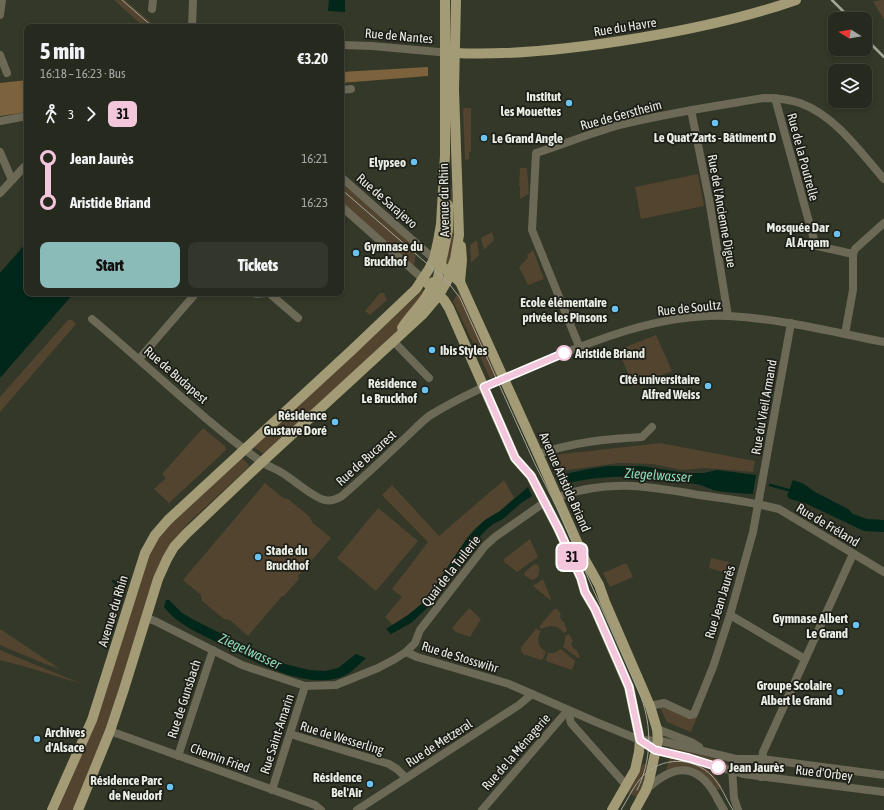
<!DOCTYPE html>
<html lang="en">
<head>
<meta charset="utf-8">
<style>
  :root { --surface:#262a1e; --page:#32362b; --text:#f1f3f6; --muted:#a4a7a4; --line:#42463c; --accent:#8bbbb9 }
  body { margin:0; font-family:"Asap Condensed",sans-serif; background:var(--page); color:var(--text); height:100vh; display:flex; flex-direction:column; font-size:15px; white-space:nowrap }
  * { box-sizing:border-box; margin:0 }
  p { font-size:13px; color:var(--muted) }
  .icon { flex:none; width:22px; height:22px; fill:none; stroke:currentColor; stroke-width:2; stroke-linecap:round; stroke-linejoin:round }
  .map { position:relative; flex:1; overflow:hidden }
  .panel { position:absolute; left:24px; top:24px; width:320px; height:272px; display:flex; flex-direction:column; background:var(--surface); border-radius:8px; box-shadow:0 2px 6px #0003,0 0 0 1px var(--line) }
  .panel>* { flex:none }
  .badge { padding:0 8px; border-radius:6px; font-size:14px; line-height:26px }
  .needle { width:26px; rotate:281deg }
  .buttons { position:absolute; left:828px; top:12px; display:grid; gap:8px }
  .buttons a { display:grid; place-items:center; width:44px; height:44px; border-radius:8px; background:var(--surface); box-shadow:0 2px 6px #0003,0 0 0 1px var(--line); font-size:20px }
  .map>.badge { position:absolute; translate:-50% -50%; box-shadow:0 0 0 2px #fff }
  .legs { display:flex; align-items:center; gap:6px; height:44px; padding:0 16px; font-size:13px }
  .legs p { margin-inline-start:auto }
  .overview { display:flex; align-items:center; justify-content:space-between; height:68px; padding:0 16px }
  h1 { font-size:22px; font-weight:800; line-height:30px }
  .primary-button { display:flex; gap:8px; margin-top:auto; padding:8px 16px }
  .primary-button a { flex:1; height:46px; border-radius:8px; background:var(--accent); color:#111; font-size:16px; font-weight:800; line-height:46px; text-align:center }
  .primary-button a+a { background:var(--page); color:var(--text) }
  ul { padding:0 16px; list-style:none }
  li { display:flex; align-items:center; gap:14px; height:44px; font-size:15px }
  li i { display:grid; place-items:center; width:6px; height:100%; margin:0 5px; background:currentColor }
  li i::after { content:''; width:10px; height:10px; margin:-5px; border:3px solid; border-radius:50%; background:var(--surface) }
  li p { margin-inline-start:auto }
  li:first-child i { background:linear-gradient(#0000 50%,currentColor 0) }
  li:last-child i { background:linear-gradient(currentColor 50%,#0000 0) }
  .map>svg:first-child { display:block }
  .green { fill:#53442f }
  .forest { fill:#7c633d }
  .water { fill:#00271a }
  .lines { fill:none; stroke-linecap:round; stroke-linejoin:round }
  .stream { stroke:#00271a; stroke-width:2.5 }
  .minor { stroke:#6c6957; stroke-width:8 }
  .major { stroke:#a29b75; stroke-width:10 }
  .tram { stroke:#a3a79b; stroke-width:1 }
  .rail { stroke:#a3a79b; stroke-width:2.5 }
  .line-1-casing { stroke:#fff; stroke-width:9 }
  .line-1 { stroke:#f3c6db; stroke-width:6 }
  .poi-dot { fill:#6bc3f2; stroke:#1c1e17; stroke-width:1.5 }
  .stop-1-dot { fill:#fff; stroke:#f3c6db; stroke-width:2 }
  .labels { text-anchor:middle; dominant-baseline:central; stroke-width:3.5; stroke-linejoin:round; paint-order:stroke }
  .street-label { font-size:13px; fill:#eaede4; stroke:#1c1e17 }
  .poi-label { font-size:13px; font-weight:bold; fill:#eaede4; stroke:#1c1e17; text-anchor:end }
  .stop-label { font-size:13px; font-weight:bold; fill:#eaede4; stroke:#1c1e17; text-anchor:start }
  .water-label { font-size:14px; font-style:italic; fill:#8adab9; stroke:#1c1e17 }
</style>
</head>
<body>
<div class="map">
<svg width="884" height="810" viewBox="0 0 884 810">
  <rect width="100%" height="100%" fill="#333828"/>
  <g class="green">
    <polygon points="114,0 125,0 156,27 144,27"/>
    <polygon points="884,0 884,20 873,1"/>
    <polygon points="463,108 471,108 471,152 469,152 469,159 465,160"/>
    <polygon points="520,168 527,168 529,194 520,199 520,186 519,186"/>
    <polygon points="698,174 704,206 641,219 635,187"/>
    <polygon points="341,183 417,247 414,266 341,202"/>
    <polygon points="451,188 452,188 455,226 450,263 448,265 444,261 451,206"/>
    <polygon points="492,232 494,240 484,250 481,238"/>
    <polygon points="477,240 479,255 471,263 470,245"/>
    <polygon points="533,250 544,279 528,285 519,267 528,258 527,255"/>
    <polygon points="423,290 426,291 406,316 394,335 265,455 255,448 255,445"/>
    <polygon points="459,292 501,374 490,378 453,301"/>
    <polygon points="380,293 384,293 387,300 370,315 365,311"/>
    <polygon points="68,320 72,320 76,324 0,412 0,397"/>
    <polygon points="656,335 672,371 634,387 618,350"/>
    <polygon points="203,428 225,446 226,450 169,503 154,489 166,478 163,475 163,473"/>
    <polygon points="660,443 755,461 753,472 706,468 683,470 652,464 619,463 560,471 554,455"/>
    <polygon points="241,457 249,465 248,468 188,523 169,546 94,761 73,810 58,810 81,756 150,551 170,523"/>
    <polygon points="504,480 514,498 500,511 485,520 468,536 425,601 414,611 393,625 385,617 402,597 392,589 428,542 382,495 392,485 439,536"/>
    <polygon points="265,483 283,498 288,499 310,517 312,522 331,538 298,576 299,579 284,596 282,596 248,636 230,620 224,619 202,601 201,595 183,580"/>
    <polygon points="378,508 418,541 376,591 337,558"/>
    <polygon points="530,539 538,557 517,572 504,562 504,559"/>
    <polygon points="711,558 729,562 726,573 709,568"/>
    <polygon points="626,563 633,577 610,587 603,573"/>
    <path d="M534,564L538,565C541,571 539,579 532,580L525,576L524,573Z"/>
    <polygon points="543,579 551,599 550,600 533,586"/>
    <polygon points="469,608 481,619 470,637 456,632 452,628"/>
    <path d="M554,609H557L561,614L560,616L562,621L564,622L567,631L564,633C558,625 550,624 542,629L539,627Z"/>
    <polygon points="0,629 60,669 45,664 0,645"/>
    <path d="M536,629L541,631C536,639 538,647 546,652L543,659L541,660L523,654L521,651V647Z"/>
    <polygon points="569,634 573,641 571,644 574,649 576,649 580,657 578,658 563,647 565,642 565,636"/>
    <polygon points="561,649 575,661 575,662 572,670 546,661 548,653 554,653"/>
    <polygon points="0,650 82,684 23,666 0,660"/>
    <polygon points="664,704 697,717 691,732 667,722 659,706"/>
    <polygon points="671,747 726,762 728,765 727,766 670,749"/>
    <polygon points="670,758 703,765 703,766 713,774 722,787 716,791 713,787 676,768 666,770"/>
    <polygon points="643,764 648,765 645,782 638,798 627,792"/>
  </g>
  <g class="forest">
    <polygon points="428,67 428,76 341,83 341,72"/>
    <polygon points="27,80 27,112 0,116 0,83"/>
  </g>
  <g class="water">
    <polygon points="329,0 345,0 345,12 328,11"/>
    <polygon points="27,242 27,293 74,293 0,378 0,273"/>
    <path d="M608,466H641L686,473H704L717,470L756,475L753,494C740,493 726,493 713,490C708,488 702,485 696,484C649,477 611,472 564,484L560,475L588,469Z"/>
    <polygon points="793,480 804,484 815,492 848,509 853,514 867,519 884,520 884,532 864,531 805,503 790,499 787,496"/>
    <polygon points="528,487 532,496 521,503 503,519 493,524 486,530 473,544 447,583 427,608 411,623 391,634 386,629 408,615 425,601 466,540 475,529 485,520 500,511"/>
    <path d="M166,600H169L182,613L194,620L234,640L257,654L285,664L309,670L325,671L338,668L356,654L366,658C354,670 345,679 327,680C292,683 247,658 216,642C197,632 178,625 164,607Z"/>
  </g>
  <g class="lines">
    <g class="stream">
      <polyline points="770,485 792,491"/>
      <polyline points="113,581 121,587"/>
    </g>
    <g class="minor">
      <polyline points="152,9 153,0"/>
      <polyline points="0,15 2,0"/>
      <polyline points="192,27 193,0"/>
      <polyline points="341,45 372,46 450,53"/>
      <polyline points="0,55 7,73"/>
      <polyline points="341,90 351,89"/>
      <polyline points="775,98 814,240 817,246 853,254"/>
      <polyline points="691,110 709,199 728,316"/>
      <polyline points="0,121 27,116"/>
      <polyline points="0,152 12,180"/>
      <polyline points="341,177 434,259"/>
      <polyline points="0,193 27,164"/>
      <polyline points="341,206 423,279"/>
      <polyline points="254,293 256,294 266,293"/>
      <polyline points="269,293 298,318"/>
      <path d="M92,319C148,366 201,418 260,461C267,466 277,469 284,474C295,481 314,498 325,500C331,502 337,499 342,496C363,478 383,459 402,441C411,433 420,423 429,416C461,396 497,381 532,366C595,340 660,313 729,316C782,319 833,332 884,342"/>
      <polyline points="845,334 853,290 853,254 855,249 884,223"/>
      <polyline points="398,346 429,378"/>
      <path d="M579,346L532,230L536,153C564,144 591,133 620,125C667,113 716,106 764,98C776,98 788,99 800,103C836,116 860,152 884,179"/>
      <polyline points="139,359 196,293"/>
      <path d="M538,454C575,442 605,439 642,437L652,427"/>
      <path d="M557,497C609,479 647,486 699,495C722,498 744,501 766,506L779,509L884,572"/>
      <polyline points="730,615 805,659"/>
      <polyline points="146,618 155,621 242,665 305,686 336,685 378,668 395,659 406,652 417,657 509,684 596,722 640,740 655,750 664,753 689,758 743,774 884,792"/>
      <polyline points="406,652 415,643 420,630 485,546 495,537 545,502"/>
      <polyline points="650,706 664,703 690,715 694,714 713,667 730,615 753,532 791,323"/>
      <polyline points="568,710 571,723 626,785"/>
      <polyline points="657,729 691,742 699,747"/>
      <polyline points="110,731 315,805 321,810"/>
      <polyline points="290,734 389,764 397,769 406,778"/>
      <polyline points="641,740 661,741 736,759 762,759 884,775"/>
      <polyline points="178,756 213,650"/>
      <polyline points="732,768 734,798 738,810"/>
      <polyline points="761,777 763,752 853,554"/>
      <path d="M647,789C668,769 691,760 711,788C716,795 719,803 724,810"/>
      <polyline points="272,790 305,686"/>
      <polyline points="357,810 519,705 532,694"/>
      <polyline points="482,810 568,710"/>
    </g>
    <g class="major">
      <path d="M455,53C516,56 579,48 639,38C693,29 745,18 796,0"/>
      <polyline points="434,259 460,282 538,454 585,560 599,585 605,602 650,706 657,729 658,740 649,781 646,790 635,810"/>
      <polyline points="423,279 444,300 449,308 515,458 531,476 558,528 581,578 585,592 595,609 629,687 640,740 639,752 635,770 612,810"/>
      <polyline points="460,282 462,260 461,246"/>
      <polyline points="439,295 437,282 448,230 448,205"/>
      <path d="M402,328C412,312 428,300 433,282"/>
      <polyline points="52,810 92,720 145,553 155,535 168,520 352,350 416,289 429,269 434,259 438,241 441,224 445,155 445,0"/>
      <polyline points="78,810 110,731 124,689 158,579 167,559 174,547 186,534 262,462 423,314 439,295 447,281 455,259 459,235 454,90 456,0"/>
    </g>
    <g class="tram">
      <polyline points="122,0 153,27"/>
      <path d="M341,189L447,281L460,298L535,464L558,510L641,697C652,727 652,760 637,790"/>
      <path d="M621,810C628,799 634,785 643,776C661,757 693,756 712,776C721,785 726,799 733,810"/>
    </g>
    <g class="rail">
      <polyline points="832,0 851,19"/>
      <polyline points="865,38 884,57"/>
    </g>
  </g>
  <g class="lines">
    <defs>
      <polyline id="line-1" points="564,353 484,387 515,458 531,476 558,528 581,578 585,592 595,609 620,666 629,687 640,740 655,750 689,758 718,767"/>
    </defs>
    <use href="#line-1" class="line-1-casing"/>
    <use href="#line-1" class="line-1"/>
  </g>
  <g class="poi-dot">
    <circle cx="569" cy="103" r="4"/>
    <circle cx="715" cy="123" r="4"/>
    <circle cx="484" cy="138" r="4"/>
    <circle cx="414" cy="162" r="4"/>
    <circle cx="837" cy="234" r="4"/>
    <circle cx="356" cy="253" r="4"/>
    <circle cx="615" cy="309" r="4"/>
    <circle cx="432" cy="350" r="4"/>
    <circle cx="708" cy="386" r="4"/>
    <circle cx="425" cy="390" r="4"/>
    <circle cx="335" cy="422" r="4"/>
    <circle cx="258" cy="557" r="4"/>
    <circle cx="856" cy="625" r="4"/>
    <circle cx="840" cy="692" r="4"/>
    <circle cx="37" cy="739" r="4"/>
    <circle cx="370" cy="784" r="4"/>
    <circle cx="170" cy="787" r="4"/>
  </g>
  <g class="stop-1-dot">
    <circle cx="564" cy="353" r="7"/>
    <circle cx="718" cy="767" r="7"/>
  </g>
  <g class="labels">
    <g class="street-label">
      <text transform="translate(625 27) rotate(-9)">Rue du Havre</text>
      <text transform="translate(399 36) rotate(5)">Rue de Nantes</text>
      <text transform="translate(621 115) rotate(-15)">Rue de Gerstheim</text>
      <text transform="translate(803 157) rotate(75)">Rue de la Poutrelle</text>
      <text transform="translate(444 200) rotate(-91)">Avenue du Rhin</text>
      <text transform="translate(387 201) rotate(41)">Rue de Sarajevo</text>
      <text transform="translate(722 211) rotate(80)">Rue de l'Ancienne Digue</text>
      <text transform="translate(689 308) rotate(-6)">Rue de Soultz</text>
      <text transform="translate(176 375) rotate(41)">Rue de Budapest</text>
      <text transform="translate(764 407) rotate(-80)">Rue du Vieil Armand</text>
      <text transform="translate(366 458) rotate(-42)">Rue de Bucarest</text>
      <text transform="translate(565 482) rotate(66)">Avenue Aristide Briand</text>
      <text transform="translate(828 525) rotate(31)">Rue de Fréland</text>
      <text transform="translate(451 571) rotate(-52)">Quai de la Tuilerie</text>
      <text transform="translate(720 602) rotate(-73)">Rue Jean Jaurès</text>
      <text transform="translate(113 611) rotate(-73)">Avenue du Rhin</text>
      <text transform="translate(460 657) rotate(17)">Rue de Stosswihr</text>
      <text transform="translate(184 699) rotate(-72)">Rue de Gunsbach</text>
      <text transform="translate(277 734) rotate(-72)">Rue Saint-Amarin</text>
      <text transform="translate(342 738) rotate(17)">Rue de Wesserling</text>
      <text transform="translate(439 743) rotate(-33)">Rue de Metzeral</text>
      <text transform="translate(516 752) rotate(-49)">Rue de la Ménagerie</text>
      <text transform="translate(220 758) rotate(20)">Chemin Fried</text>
      <text transform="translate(824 773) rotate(7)">Rue d'Orbey</text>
    </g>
    <g class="poi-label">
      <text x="561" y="96">Institut<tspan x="561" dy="15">les Mouettes</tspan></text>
      <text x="715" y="137" text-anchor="middle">Le Quat'Zarts - Bâtiment D</text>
      <text x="492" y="138" text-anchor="start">Le Grand Angle</text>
      <text x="406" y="162">Elypseo</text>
      <text x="829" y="227">Mosquée Dar<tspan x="829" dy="15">Al Arqam</tspan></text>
      <text x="364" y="246" text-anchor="start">Gymnase du<tspan x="364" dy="15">Bruckhof</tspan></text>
      <text x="607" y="302">Ecole élémentaire<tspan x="607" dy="15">privée les Pinsons</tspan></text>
      <text x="440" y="350" text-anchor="start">Ibis Styles</text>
      <text x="700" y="379">Cité universitaire<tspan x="700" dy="15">Alfred Weiss</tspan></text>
      <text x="417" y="383">Résidence<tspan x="417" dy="15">Le Bruckhof</tspan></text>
      <text x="327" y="415">Résidence<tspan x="327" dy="15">Gustave Doré</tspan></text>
      <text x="266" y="550" text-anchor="start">Stade du<tspan x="266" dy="15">Bruckhof</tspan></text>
      <text x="848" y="618">Gymnase Albert<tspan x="848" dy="15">Le Grand</tspan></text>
      <text x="832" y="685">Groupe Scolaire<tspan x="832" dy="15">Albert le Grand</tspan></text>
      <text x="45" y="732" text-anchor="start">Archives<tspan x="45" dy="15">d'Alsace</tspan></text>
      <text x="362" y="777">Résidence<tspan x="362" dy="15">Bel'Air</tspan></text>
      <text x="162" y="780">Résidence Parc<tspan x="162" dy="15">de Neudorf</tspan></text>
    </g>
    <g class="stop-label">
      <text x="575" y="353">Aristide Briand</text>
      <text x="729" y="767">Jean Jaurès</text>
    </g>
    <g class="water-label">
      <text transform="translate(658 475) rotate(4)">Ziegelwasser</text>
      <text transform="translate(250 651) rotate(25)">Ziegelwasser</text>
    </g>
  </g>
</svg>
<div class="buttons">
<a><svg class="needle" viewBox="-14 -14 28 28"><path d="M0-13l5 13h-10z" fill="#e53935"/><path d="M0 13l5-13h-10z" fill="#a4a7a4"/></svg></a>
<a><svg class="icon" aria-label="layers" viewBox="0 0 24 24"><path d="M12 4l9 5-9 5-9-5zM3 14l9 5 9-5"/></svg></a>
</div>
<b class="badge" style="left:572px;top:557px;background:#f3c6db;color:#111">31</b>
<section class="panel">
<div class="overview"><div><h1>5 min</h1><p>16:18 – 16:23 · Bus</p></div><b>€3.20</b></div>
<div class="legs"><svg class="icon" aria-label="walk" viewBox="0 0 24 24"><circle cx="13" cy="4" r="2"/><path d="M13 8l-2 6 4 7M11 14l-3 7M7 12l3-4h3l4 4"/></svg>3<svg class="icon" aria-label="forward" viewBox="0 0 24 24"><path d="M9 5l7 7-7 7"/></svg><b class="badge" style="background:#f3c6db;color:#111">31</b></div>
<ul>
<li><i style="color:#f3c6db"></i><b>Jean Jaurès</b><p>16:21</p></li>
<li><i style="color:#f3c6db"></i><b>Aristide Briand</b><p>16:23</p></li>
</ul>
<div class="primary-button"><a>Start</a><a>Tickets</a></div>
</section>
</div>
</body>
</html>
